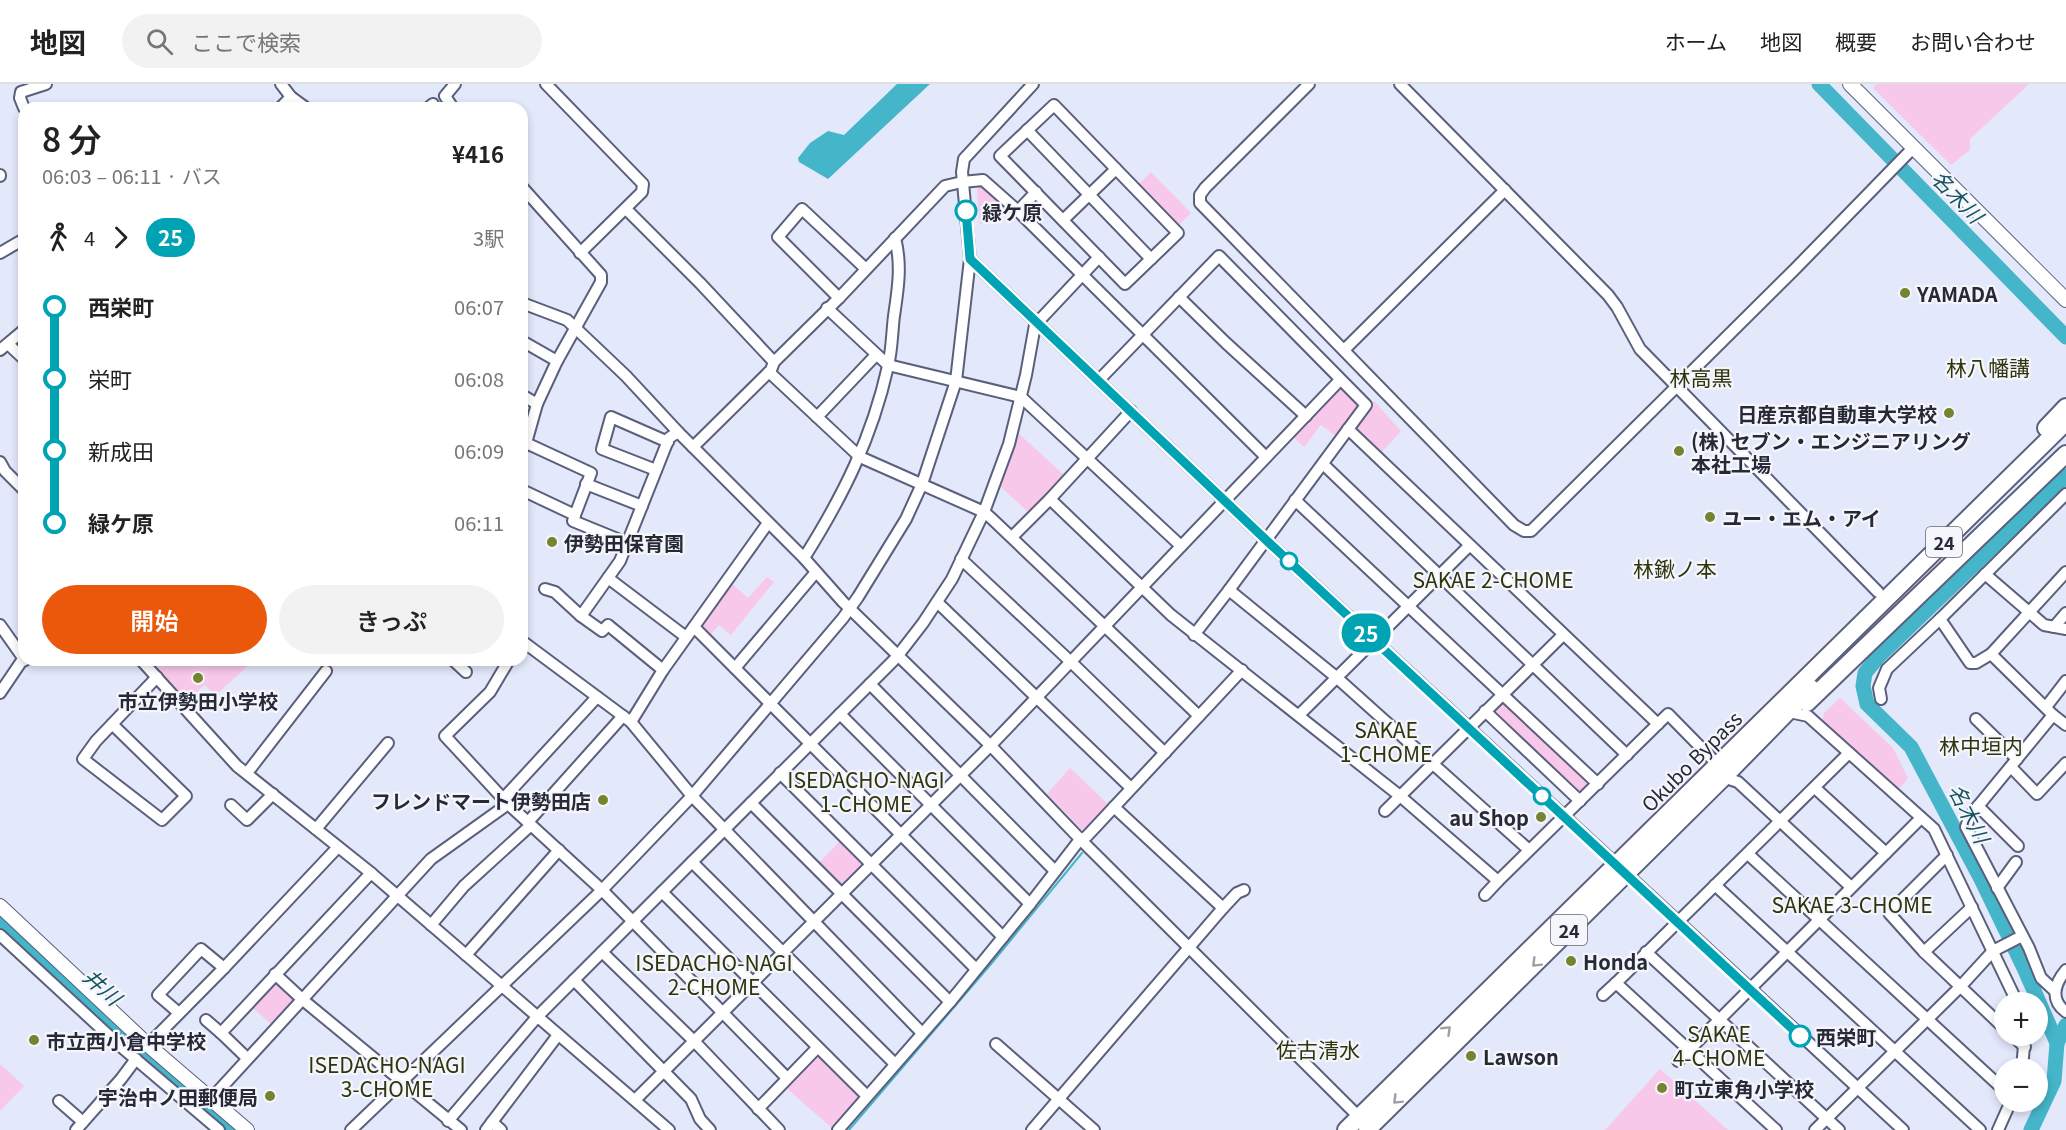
<!DOCTYPE html>
<html lang="ja">
<head>
<meta charset="utf-8">
<style>
  :root { --surface:#fff; --page:#f2f2f2; --text:#222; --muted:#767676; --line:#e0e0e0; --accent:#ea580c }
  body { margin:0; font-family:Georgia,"Noto Sans JP",serif; background:var(--page); color:var(--text); height:100vh; display:flex; flex-direction:column; font-size:22px; white-space:nowrap }
  * { box-sizing:border-box; margin:0 }
  p { font-size:20px; color:var(--muted) }
  .icon { flex:none; width:33px; height:33px; fill:none; stroke:currentColor; stroke-width:2; stroke-linecap:round; stroke-linejoin:round }
  .map { position:relative; flex:1; overflow:hidden }
  .drawer { position:absolute; left:18px; top:18px; width:510px; height:564px; display:flex; flex-direction:column; background:var(--surface); border-radius:18px; box-shadow:0 3px 9px #0003 }
  .drawer>* { flex:none }
  .badge { padding:0 12px; border-radius:20px; font-size:21px; line-height:39px }
  .tools { position:absolute; left:1994px; top:908px; display:grid; gap:12px }
  .tools a { display:grid; place-items:center; width:54px; height:54px; border-radius:50%; background:var(--surface); box-shadow:0 3px 9px #0003; font-size:30px }
  .map>.badge { position:absolute; translate:-50% -50%; box-shadow:0 0 0 3px #fff }
  .legs { display:flex; align-items:center; gap:9px; height:66px; padding:0 24px; font-size:20px }
  .legs p { margin-inline-start:auto }
  .overview { display:flex; align-items:center; justify-content:space-between; height:102px; padding:0 24px }
  h1 { font-size:33px; font-weight:600; line-height:45px }
  .primary-button { display:flex; gap:12px; margin-top:auto; padding:12px 24px }
  .primary-button a { flex:1; height:69px; border-radius:36px; background:var(--accent); color:#fff; font-size:24px; font-weight:600; line-height:69px; text-align:center }
  .primary-button a+a { background:var(--page); color:var(--text) }
  ul { padding:0 24px; list-style:none }
  li { display:flex; align-items:center; gap:21px; height:72px; font-size:22px }
  li i { display:grid; place-items:center; width:9px; height:100%; margin:0 8px; background:currentColor }
  li i::after { content:''; width:15px; height:15px; margin:-8px; border:4px solid; border-radius:50%; background:var(--surface) }
  li p { margin-inline-start:auto }
  li:first-child i { background:linear-gradient(#0000 50%,currentColor 0) }
  li:last-child i { background:linear-gradient(currentColor 50%,#0000 0) }
  header { display:flex; align-items:center; gap:36px; box-sizing:border-box; height:84px; padding:0 30px; background:var(--surface); border-bottom:2px solid var(--line) }
  header strong { font-size:28px }
  nav { display:flex; gap:33px; margin-inline-start:auto; font-size:21px }
  .search { width:420px; height:54px; background:var(--page); display:flex; align-items:center; gap:15px; box-sizing:border-box; padding:0 21px; border-radius:33px; color:var(--muted); font-size:22px }
  .map>svg:first-child { display:block }
  .green { fill:#f8c8eb }
  .water { fill:#45b5c9 }
  .lines { fill:none; stroke-linecap:round; stroke-linejoin:round }
  .stream { stroke:#45b5c9; stroke-width:2 }
  .river { stroke:#45b5c9; stroke-width:15 }
  .minor-casing { stroke:#5a607c; stroke-width:14 }
  .major-casing { stroke:#5a607c; stroke-width:16 }
  .highway-casing { stroke:#5a607c; stroke-width:20 }
  .minor { stroke:#fff; stroke-width:10 }
  .major { stroke:#fff; stroke-width:14 }
  .highway { stroke:#fff; stroke-width:16 }
  .oneway { stroke:#9e9fa5 }
  .line-1-casing { stroke:#fff; stroke-width:14 }
  .line-1 { stroke:#00a3b4; stroke-width:9 }
  .stop-1-dot { fill:#fff; stroke:#00a3b4; stroke-width:3 }
  .poi-dot { fill:#768431; stroke:#f4f6fc; stroke-width:2 }
  .labels { text-anchor:middle; dominant-baseline:central; stroke-width:4.5; stroke-linejoin:round; paint-order:stroke }
  .shield { fill:#f4f6fc; stroke:#646771; stroke-width:1.5 }
  .shield-label { font-size:18px; font-weight:bold; fill:#272a36 }
  .stop-label { font-size:20px; font-weight:bold; fill:#272a36; stroke:#f4f6fc; text-anchor:start }
  .poi-label { font-size:20px; font-weight:bold; fill:#272a36; stroke:#f4f6fc; text-anchor:start }
  .street-label { font-size:20px; fill:#272a36; stroke:#f4f6fc }
  .water-label { font-size:21px; font-style:italic; fill:#165560; stroke:#f4f6fc }
  .neighbourhood-label { font-size:21px; fill:#2e350d; stroke:#f4f6fc }
</style>
</head>
<body>
<header>
<strong>地図</strong>
<div class="search"><svg class="icon" aria-label="search" viewBox="0 0 24 24"><circle cx="10" cy="10" r="6"/><path d="M15 15l6 6"/></svg>ここで検索</div>
<nav><a>ホーム</a><a>地図</a><a>概要</a><a>お問い合わせ</a></nav>
</header>
<div class="map">
<svg width="2066" height="1046" viewBox="0 0 2066 1046">
  <rect width="100%" height="100%" fill="#e3e8fb"/>
  <g class="green">
    <polygon points="1877,0 2029,0 1970,55 1970,66 1951,81 1873,4"/>
    <polygon points="1151,88 1191,129 1176,144 1137,102"/>
    <polygon points="981,99 1001,118 980,141 977,106 978,100"/>
    <polygon points="1341,303 1358,318 1359,324 1337,353 1321,341 1304,363 1292,352 1337,305"/>
    <polygon points="1374,317 1401,347 1380,370 1357,347 1356,343"/>
    <polygon points="1016,347 1064,391 1029,429 999,401"/>
    <polygon points="767,493 774,498 731,551 719,541 709,552 700,543 732,500 748,514"/>
    <polygon points="146,576 254,576 215,612 205,601 184,619"/>
    <polygon points="1840,614 1893,664 1908,694 1900,704 1894,704 1822,638 1824,629"/>
    <polygon points="1505,616 1591,701 1579,712 1490,628 1500,617"/>
    <polygon points="1070,684 1110,722 1085,749 1047,710"/>
    <polygon points="839,758 862,781 840,803 818,780"/>
    <polygon points="277,898 296,916 272,941 253,924"/>
    <polygon points="817,968 863,1014 834,1046 784,1002"/>
    <polygon points="0,980 24,1002 0,1027"/>
    <polygon points="1660,985 1728,1046 1605,1046"/>
  </g>
  <polygon class="water" points="897,0 930,0 828,95 799,78 798,74 810,59 828,47 844,51"/>
  <g class="lines">
    <polyline class="stream" points="849,1046 991,880 1082,769"/>
    <g class="river">
      <polyline points="1819,0 2066,253"/>
      <polyline points="0,837 137,964 232,1046"/>
      <polyline points="2057,959 2024,884 1981,795 1911,663 1867,620 1863,602 1865,589 1879,572 2066,392"/>
      <polyline points="2031,1046 2054,997 2057,959 2066,941"/>
    </g>
    <defs>
      <g id="minor">
        <polyline points="281,0 291,13 306,24"/>
        <polyline points="546,0 643,100 642,108 580,169"/>
        <polyline points="1309,0 1205,104 1200,111 1200,119 1514,441 1524,447 1531,447 1797,183 1913,64"/>
        <polyline points="1400,0 1608,211 1617,223 1640,265 1878,508"/>
        <polygon points="1054,21 1178,149 1125,200 1000,72"/>
        <polyline points="24,24 20,14 21,8 46,0"/>
        <polyline points="280,24 291,13"/>
        <polyline points="428,24 433,20"/>
        <polyline points="453,24 445,12 455,0"/>
        <polyline points="1027,46 1151,175"/>
        <polyline points="0,91 0,92"/>
        <polyline points="522,103 601,191 601,198 557,277 537,320 526,359 522,365"/>
        <polyline points="626,125 700,199 774,278"/>
        <polyline points="1018,127 1036,108"/>
        <polyline points="1063,136 1116,85"/>
        <polyline points="0,169 24,155"/>
        <polyline points="970,175 1266,456 1903,1046"/>
        <polyline points="1179,213 1226,259 1306,332"/>
        <polyline points="839,214 778,153 802,125 866,185"/>
        <polyline points="522,219 567,236 626,292 678,348 804,474 843,518 991,662 1081,756 1363,1037"/>
        <polyline points="827,224 888,281 1021,313 1181,462"/>
        <polyline points="522,257 557,277"/>
        <polyline points="8,260 24,275"/>
        <polyline points="0,266 24,246"/>
        <polyline points="1344,266 1505,106"/>
        <polyline points="769,288 860,373 984,428 991,434 1199,632"/>
        <polyline points="1099,296 1219,172 1366,321 1229,506 1194,551"/>
        <polyline points="522,311 537,320"/>
        <polyline points="817,333 876,271"/>
        <polyline points="1348,345 1658,640"/>
        <polyline points="693,363 771,286 774,278 839,214 945,102 962,98 983,96 1018,127 1266,373"/>
        <polyline points="0,378 5,387 24,406"/>
        <polyline points="1323,380 1627,671"/>
        <polyline points="656,386 602,365 611,333 668,358"/>
        <polyline points="586,400 642,422"/>
        <polyline points="522,406 575,431 591,389 526,359"/>
        <polyline points="2066,410 1940,535 1970,579 1976,579 1991,570 2053,631 2066,641"/>
        <polyline points="1050,415 1171,531 1400,712 1498,797 1668,630 1718,681"/>
        <polyline points="1295,416 1598,700"/>
        <polyline points="575,431 573,437 627,459"/>
        <polyline points="1012,453 1050,415 1131,327"/>
        <path d="M804,474C843,412 872,354 888,282C892,266 892,248 894,232C898,205 902,181 895,154"/>
        <polyline points="961,475 1071,578 1165,669"/>
        <polyline points="1985,490 2044,541 2066,545"/>
        <polyline points="608,494 686,553"/>
        <polyline points="545,505 555,508 581,532 602,547 608,541 663,586"/>
        <polyline points="1229,506 1336,593 1529,766"/>
        <polyline points="937,518 1131,704"/>
        <polyline points="581,532 620,477 669,354 678,348"/>
        <polyline points="0,541 24,575"/>
        <polyline points="694,543 1003,853"/>
        <polyline points="2054,543 2066,529"/>
        <polyline points="522,557 631,638 692,712 922,949"/>
        <polyline points="1991,570 2066,488"/>
        <polyline points="141,576 237,682 371,789 669,1046"/>
        <polyline points="453,576 466,588"/>
        <polyline points="509,576 490,608 445,652 508,720 602,806 787,994"/>
        <polyline points="735,584 816,488"/>
        <polyline points="870,600 1055,787"/>
        <polyline points="0,609 21,578 25,576"/>
        <polyline points="1881,615 1879,604 1887,585 1940,535"/>
        <polyline points="2046,623 2066,597"/>
        <polyline points="1485,627 1580,717"/>
        <polyline points="1794,629 1808,632 1934,745 2017,918"/>
        <polyline points="840,630 1030,820"/>
        <polyline points="1299,631 1469,462"/>
        <polyline points="2053,631 1970,732 1966,743 2029,864 2041,894 2054,906"/>
        <polyline points="1976,635 2017,675"/>
        <polyline points="631,638 663,586 768,439"/>
        <polyline points="112,640 186,712 162,736 83,675 96,657 157,593"/>
        <polyline points="2011,683 2037,710 2066,679"/>
        <polyline points="247,689 326,587"/>
        <polyline points="780,689 976,885"/>
        <polyline points="1722,695 1729,695 1738,698 1851,803"/>
        <polyline points="1815,704 1886,769"/>
        <polyline points="503,715 597,613"/>
        <polyline points="751,719 950,918"/>
        <polyline points="231,721 247,736 273,710"/>
        <polyline points="1978,722 2018,762"/>
        <polyline points="1385,727 1563,551"/>
        <polyline points="528,738 623,632"/>
        <polyline points="316,745 388,659"/>
        <polyline points="1748,770 2004,1006"/>
        <polyline points="1947,771 1889,829 1924,868 2004,944"/>
        <polyline points="692,778 895,980"/>
        <polyline points="1715,801 1980,1046"/>
        <polyline points="1997,804 2016,778"/>
        <polyline points="662,808 867,1012"/>
        <polyline points="1485,811 1498,797"/>
        <polyline points="1223,824 1237,809 1244,806"/>
        <polyline points="431,841 464,802 531,741"/>
        <polyline points="0,851 119,961 219,1046"/>
        <polyline points="602,868 694,957 779,1046"/>
        <polyline points="1646,868 1839,1046"/>
        <polyline points="1924,868 1972,823"/>
        <polyline points="466,871 559,766"/>
        <path d="M2066,886C2054,900 2050,916 2066,928"/>
        <polyline points="275,890 303,916 461,1046"/>
        <polyline points="574,896 691,1015 700,1035 710,1046"/>
        <polyline points="1603,911 1616,899"/>
        <polyline points="179,929 158,911 201,865 224,884"/>
        <polyline points="206,936 221,949"/>
        <polyline points="2012,951 2025,963"/>
        <polyline points="996,960 1094,1046"/>
        <polyline points="148,961 224,884 338,763"/>
        <polyline points="247,974 221,949 371,789"/>
        <polyline points="1678,977 1921,734"/>
        <polyline points="2022,984 2025,951"/>
        <polyline points="211,1015 431,775 508,720"/>
        <polyline points="635,1016 994,658 1340,296"/>
        <polyline points="59,1017 83,1038"/>
        <polyline points="758,1025 817,964"/>
        <polyline points="448,1037 537,933 896,574 923,539 952,495 984,428 1009,360 1026,291 1035,241 1099,173"/>
        <polyline points="492,1038 501,1046"/>
        <polyline points="76,1046 121,995 136,975"/>
        <polyline points="351,1046 602,806 692,712 843,534 858,513 906,435 922,400 956,297 970,175 962,88 964,75 1033,0"/>
        <polyline points="486,1046 558,951"/>
        <polyline points="838,1046 950,918 1030,820 1078,758 1087,752 1242,586"/>
        <polyline points="1032,1046 1223,824 1114,723"/>
        <polyline points="1776,1046 1616,899 1849,669"/>
        <polyline points="1815,1046 1960,903 1993,867 2022,852"/>
        <polyline points="1998,1046 2011,1017"/>
      </g>
      <g id="major">
        <polyline points="1850,0 2066,216"/>
        <polyline points="0,822 148,961 247,1046"/>
      </g>
      <g id="highway">
        <polyline points="2046,344 2066,323"/>
        <polyline points="1807,619 2066,370"/>
        <polyline points="1346,1046 2066,338"/>
        <polyline points="1367,1046 1722,695 1811,604"/>
      </g>
    </defs>
    <use href="#minor" class="minor-casing"/>
    <use href="#major" class="major-casing"/>
    <use href="#highway" class="highway-casing"/>
    <use href="#minor" class="minor"/>
    <use href="#major" class="major"/>
    <use href="#highway" class="highway"/>
  </g>
  <defs><path id="oneway-chevron" d="M-2-3.5L2.5 0L-2 3.5" fill="none" stroke-width="1.6" stroke-linecap="round" stroke-linejoin="round" transform="scale(1.5)"/></defs>
  <g class="oneway">
    <use href="#oneway-chevron" transform="translate(1536 879) rotate(135)"/>
    <use href="#oneway-chevron" transform="translate(1447 946) rotate(-44)"/>
    <use href="#oneway-chevron" transform="translate(1397 1016) rotate(135)"/>
  </g>
  <g class="lines">
    <defs>
      <polyline id="line-1" points="966,127 970,175 1266,456 1800,952"/>
    </defs>
    <use href="#line-1" class="line-1-casing"/>
    <use href="#line-1" class="line-1"/>
  </g>
  <g class="stop-1-dot">
    <circle cx="966" cy="127" r="10"/>
    <circle cx="1289" cy="477" r="8"/>
    <circle cx="1542" cy="712" r="8"/>
    <circle cx="1800" cy="952" r="10"/>
  </g>
  <g class="poi-dot">
    <circle cx="1905" cy="209" r="6"/>
    <circle cx="1949" cy="329" r="6"/>
    <circle cx="1679" cy="367" r="6"/>
    <circle cx="1710" cy="433" r="6"/>
    <circle cx="552" cy="458" r="6"/>
    <circle cx="198" cy="594" r="6"/>
    <circle cx="603" cy="716" r="6"/>
    <circle cx="1541" cy="733" r="6"/>
    <circle cx="1571" cy="877" r="6"/>
    <circle cx="34" cy="956" r="6"/>
    <circle cx="1471" cy="972" r="6"/>
    <circle cx="1662" cy="1004" r="6"/>
    <circle cx="270" cy="1012" r="6"/>
  </g>
  <g class="labels">
    <g class="shield">
      <rect x="1926" y="443" width="36" height="30" rx="4.5"/>
      <rect x="1551" y="831" width="36" height="30" rx="4.5"/>
    </g>
    <g class="shield-label">
      <text x="1944" y="458">24</text>
      <text x="1569" y="846">24</text>
    </g>
    <g class="stop-label">
      <text x="982" y="127">緑ケ原</text>
      <text x="1816" y="952">西栄町</text>
    </g>
    <g class="poi-label">
      <text x="1917" y="209">YAMADA</text>
      <text x="1937" y="329" text-anchor="end">日産京都自動車大学校</text>
      <text x="1691" y="356">(株) セブン・エンジニアリング<tspan x="1691" dy="23">本社工場</tspan></text>
      <text x="1722" y="433">ユー・エム・アイ</text>
      <text x="564" y="458">伊勢田保育園</text>
      <text x="198" y="616" text-anchor="middle">市立伊勢田小学校</text>
      <text x="591" y="716" text-anchor="end">フレンドマート伊勢田店</text>
      <text x="1529" y="733" text-anchor="end">au Shop</text>
      <text x="1583" y="877">Honda</text>
      <text x="46" y="956">市立西小倉中学校</text>
      <text x="1483" y="972">Lawson</text>
      <text x="1674" y="1004">町立東角小学校</text>
      <text x="258" y="1012" text-anchor="end">宇治中ノ田郵便局</text>
    </g>
    <g class="street-label">
      <text transform="translate(1691 677) rotate(-45)">Okubo Bypass</text>
    </g>
    <g class="water-label">
      <text transform="translate(1958 112) rotate(46)">名木川</text>
      <text transform="translate(1970 729) rotate(63)">名木川</text>
      <text transform="translate(103 902) rotate(42)">井川</text>
    </g>
    <g class="neighbourhood-label">
      <text x="1988" y="283">林八幡講</text>
      <text x="1701" y="293">林高黒</text>
      <text x="1675" y="484">林鍬ノ本</text>
      <text x="1493" y="495">SAKAE 2-CHOME</text>
      <text x="1386" y="645">SAKAE<tspan x="1386" dy="24">1-CHOME</tspan></text>
      <text x="1981" y="661">林中垣内</text>
      <text x="866" y="695">ISEDACHO-NAGI<tspan x="866" dy="24">1-CHOME</tspan></text>
      <text x="1852" y="820">SAKAE 3-CHOME</text>
      <text x="714" y="878">ISEDACHO-NAGI<tspan x="714" dy="24">2-CHOME</tspan></text>
      <text x="1719" y="949">SAKAE<tspan x="1719" dy="24">4-CHOME</tspan></text>
      <text x="1318" y="965">佐古清水</text>
      <text x="387" y="980">ISEDACHO-NAGI<tspan x="387" dy="24">3-CHOME</tspan></text>
    </g>
  </g>
</svg>
<div class="tools">
<a>+</a>
<a>−</a>
</div>
<b class="badge" style="left:1366px;top:549px;background:#00a3b4;color:#fff">25</b>
<section class="drawer">
<div class="overview"><div><h1>8 分</h1><p>06:03 – 06:11 · バス</p></div><b>¥416</b></div>
<div class="legs"><svg class="icon" aria-label="walk" viewBox="0 0 24 24"><circle cx="13" cy="4" r="2"/><path d="M13 8l-2 6 4 7M11 14l-3 7M7 12l3-4h3l4 4"/></svg>4<svg class="icon" aria-label="forward" viewBox="0 0 24 24"><path d="M9 5l7 7-7 7"/></svg><b class="badge" style="background:#00a3b4;color:#fff">25</b><p>3駅</p></div>
<ul>
<li><i style="color:#00a3b4"></i><b>西栄町</b><p>06:07</p></li>
<li><i style="color:#00a3b4"></i><span>栄町</span><p>06:08</p></li>
<li><i style="color:#00a3b4"></i><span>新成田</span><p>06:09</p></li>
<li><i style="color:#00a3b4"></i><b>緑ケ原</b><p>06:11</p></li>
</ul>
<div class="primary-button"><a>開始</a><a>きっぷ</a></div>
</section>
</div>
</body>
</html>
